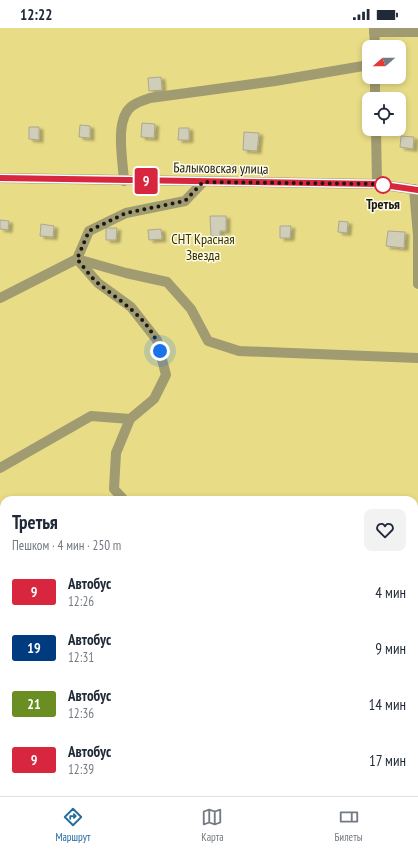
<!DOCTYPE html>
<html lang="ru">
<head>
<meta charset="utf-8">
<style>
  :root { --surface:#fff; --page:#f2f2f3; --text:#1f2937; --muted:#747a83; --line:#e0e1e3; --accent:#246a9f }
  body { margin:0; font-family:"PT Sans Narrow",sans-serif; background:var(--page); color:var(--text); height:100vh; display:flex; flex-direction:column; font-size:15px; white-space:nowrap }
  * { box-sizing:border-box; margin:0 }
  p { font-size:13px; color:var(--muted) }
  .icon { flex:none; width:22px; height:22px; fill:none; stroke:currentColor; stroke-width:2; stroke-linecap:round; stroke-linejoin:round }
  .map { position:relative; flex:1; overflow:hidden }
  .side { position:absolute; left:0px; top:468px; width:418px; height:300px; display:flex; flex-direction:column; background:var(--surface); border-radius:12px 12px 0 0; box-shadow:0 2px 6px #0003 }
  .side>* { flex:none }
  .badge { padding:0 8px; border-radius:3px; font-size:14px; line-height:26px }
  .needle { width:26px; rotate:250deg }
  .controls { position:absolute; left:362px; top:12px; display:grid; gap:8px }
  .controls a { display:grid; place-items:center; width:44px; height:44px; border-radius:8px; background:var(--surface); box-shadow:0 2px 6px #0003; font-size:20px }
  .you { position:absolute; width:20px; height:20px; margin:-10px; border:3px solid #fff; border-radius:50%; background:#1a73e8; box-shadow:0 0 0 6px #1a73e833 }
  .map>.badge { position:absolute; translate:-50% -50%; box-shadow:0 0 0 2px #fff }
  .round { display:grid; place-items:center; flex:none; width:42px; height:42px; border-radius:8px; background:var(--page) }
  .head { display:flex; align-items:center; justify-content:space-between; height:68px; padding:0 12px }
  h1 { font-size:19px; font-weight:700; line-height:30px }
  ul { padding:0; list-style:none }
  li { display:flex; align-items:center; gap:12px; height:56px; padding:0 12px }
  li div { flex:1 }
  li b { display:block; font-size:15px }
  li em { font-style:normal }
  li .badge { min-width:44px; font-weight:700; text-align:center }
  .status { display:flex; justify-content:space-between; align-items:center; height:28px; padding:0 20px; background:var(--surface); direction:ltr }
  .status svg { height:11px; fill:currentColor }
  .tab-bar { display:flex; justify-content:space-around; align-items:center; height:56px; border-top:1px solid var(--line); background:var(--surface); font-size:11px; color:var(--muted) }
  .tab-bar a { display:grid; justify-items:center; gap:2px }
  .tab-bar .active { color:var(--accent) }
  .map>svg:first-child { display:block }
  .green { fill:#e8dc86; fill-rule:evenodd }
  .building { fill:#d0ceb8; stroke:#a9a792; filter:url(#shadow) }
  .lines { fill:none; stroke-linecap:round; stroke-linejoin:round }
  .minor { stroke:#a09b71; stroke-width:10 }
  .line-casing { stroke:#fff; stroke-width:9 }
  .line { stroke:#d7263d; stroke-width:6 }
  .walk { stroke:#1b1a12; stroke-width:4; stroke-dasharray:0 7.2 }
  .stop-dot { fill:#fff; stroke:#d7263d; stroke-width:2 }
  .labels { text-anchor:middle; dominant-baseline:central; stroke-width:3; stroke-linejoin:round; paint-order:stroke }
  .street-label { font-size:14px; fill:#1b1a12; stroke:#fdfbe4 }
  .stop-label { font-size:14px; font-weight:bold; fill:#1b1a12; stroke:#fdfbe4 }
  .park-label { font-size:14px; fill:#373101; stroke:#fdfbe4 }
</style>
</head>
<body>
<div class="status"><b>12:22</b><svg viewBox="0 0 49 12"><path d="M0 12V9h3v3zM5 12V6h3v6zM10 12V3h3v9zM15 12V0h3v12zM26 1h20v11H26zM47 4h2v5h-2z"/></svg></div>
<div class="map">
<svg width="418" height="768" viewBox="0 0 418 768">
  <defs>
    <filter id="shadow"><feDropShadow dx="4" dy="2.5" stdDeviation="1" flood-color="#0004"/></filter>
  </defs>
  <rect width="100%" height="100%" fill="#f0edd7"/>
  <path class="green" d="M0,0H418V768H0ZM369,19H399V49H369ZM369,71H399V101H369ZM4,472H414V764H4Z"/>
  <g class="building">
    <polygon points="161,49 162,62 149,63 148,50"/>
    <polygon points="142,95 155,96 154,110 141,109"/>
    <polygon points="80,97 90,98 90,110 79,109"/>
    <polygon points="29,99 39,99 39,112 29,111"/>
    <polygon points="179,100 189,100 189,112 178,112"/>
    <polygon points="244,104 259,105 257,123 243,122"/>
    <polygon points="401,108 414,109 413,121 400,119"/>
    <polygon points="210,188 226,188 226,203 220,203 220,208 211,208"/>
    <polygon points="0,192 9,193 8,202 0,201"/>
    <polygon points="339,193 348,194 347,205 338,204"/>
    <polygon points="41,196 54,198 53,209 40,208"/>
    <polygon points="280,198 291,198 290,210 280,210"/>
    <polygon points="106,200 117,200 116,212 106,212"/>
    <polygon points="161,201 162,211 149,212 148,202"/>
    <polygon points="388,203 405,204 404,220 386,218"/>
  </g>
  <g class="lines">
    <g class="minor">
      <polyline points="374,0 375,19"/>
      <polyline points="374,4 418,4"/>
      <polyline points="375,49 375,71"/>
      <polyline points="376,101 377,156"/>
      <polyline points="0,150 377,156 418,162"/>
      <path d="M124,153C123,132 114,91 132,78C137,74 144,72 150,70L275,53L369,37"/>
      <polyline points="414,161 418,207 418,256"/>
      <polyline points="0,270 77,231 126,245 167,254 191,281 208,313 239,323 418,330"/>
      <polyline points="0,440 91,388 130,391"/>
      <polyline points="124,472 114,461 116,425 130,391 154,371 166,347 157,312 131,279 98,255 77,231 89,203 126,185 185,173 203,154"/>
      <polyline points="0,595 4,593"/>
      <polyline points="414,622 418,621"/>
      <polyline points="166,764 167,768"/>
      <polyline points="303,764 305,768"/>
      <polyline points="69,768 77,764"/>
    </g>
  </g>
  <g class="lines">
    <defs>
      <polyline id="line" points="0,150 377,156 418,162"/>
    </defs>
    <use href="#line" class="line-casing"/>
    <use href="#line" class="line"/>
    <path class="walk" d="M160,323C152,293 123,275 99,256C91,250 84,239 77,231L89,203L126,185L185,173L203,154L377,156L389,158L383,157"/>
  </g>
  <circle class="stop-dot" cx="383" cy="157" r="8"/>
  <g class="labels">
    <g class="street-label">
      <text transform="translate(221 140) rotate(1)">Балыковская улица</text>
    </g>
    <g class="stop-label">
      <text x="383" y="176">Третья</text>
    </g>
    <g class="park-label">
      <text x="203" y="211">СНТ Красная<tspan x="203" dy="16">Звезда</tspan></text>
    </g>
  </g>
</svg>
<div class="controls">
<a><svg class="needle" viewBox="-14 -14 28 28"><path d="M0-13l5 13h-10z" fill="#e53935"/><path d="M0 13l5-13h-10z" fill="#747a83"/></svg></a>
<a><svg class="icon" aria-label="locate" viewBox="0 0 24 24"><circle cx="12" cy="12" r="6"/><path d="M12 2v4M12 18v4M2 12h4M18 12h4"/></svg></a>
</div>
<div class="you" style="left:160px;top:323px"></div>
<b class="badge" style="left:146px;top:153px;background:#d7263d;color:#fff">9</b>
<section class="side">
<div class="head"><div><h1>Третья</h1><p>Пешком · 4 мин · 250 m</p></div><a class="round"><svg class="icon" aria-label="heart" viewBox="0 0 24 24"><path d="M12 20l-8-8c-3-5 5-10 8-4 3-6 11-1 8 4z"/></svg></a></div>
<ul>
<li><span class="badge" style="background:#d7263d;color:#fff">9</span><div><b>Автобус</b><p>12:26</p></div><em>4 мин</em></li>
<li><span class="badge" style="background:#003b80;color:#fff">19</span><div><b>Автобус</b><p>12:31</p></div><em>9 мин</em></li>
<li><span class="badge" style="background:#6b8e23;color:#fff">21</span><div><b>Автобус</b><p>12:36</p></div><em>14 мин</em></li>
<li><span class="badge" style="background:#d7263d;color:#fff">9</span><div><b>Автобус</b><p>12:39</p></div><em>17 мин</em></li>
</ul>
</section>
</div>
<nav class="tab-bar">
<a class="active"><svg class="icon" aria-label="directions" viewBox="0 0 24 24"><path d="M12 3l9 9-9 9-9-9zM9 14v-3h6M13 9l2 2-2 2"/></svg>Маршрут</a>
<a><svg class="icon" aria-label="map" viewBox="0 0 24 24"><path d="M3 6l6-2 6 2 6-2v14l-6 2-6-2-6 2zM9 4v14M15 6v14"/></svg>Карта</a>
<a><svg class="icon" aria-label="tickets" viewBox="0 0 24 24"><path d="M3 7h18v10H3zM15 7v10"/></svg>Билеты</a>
</nav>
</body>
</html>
